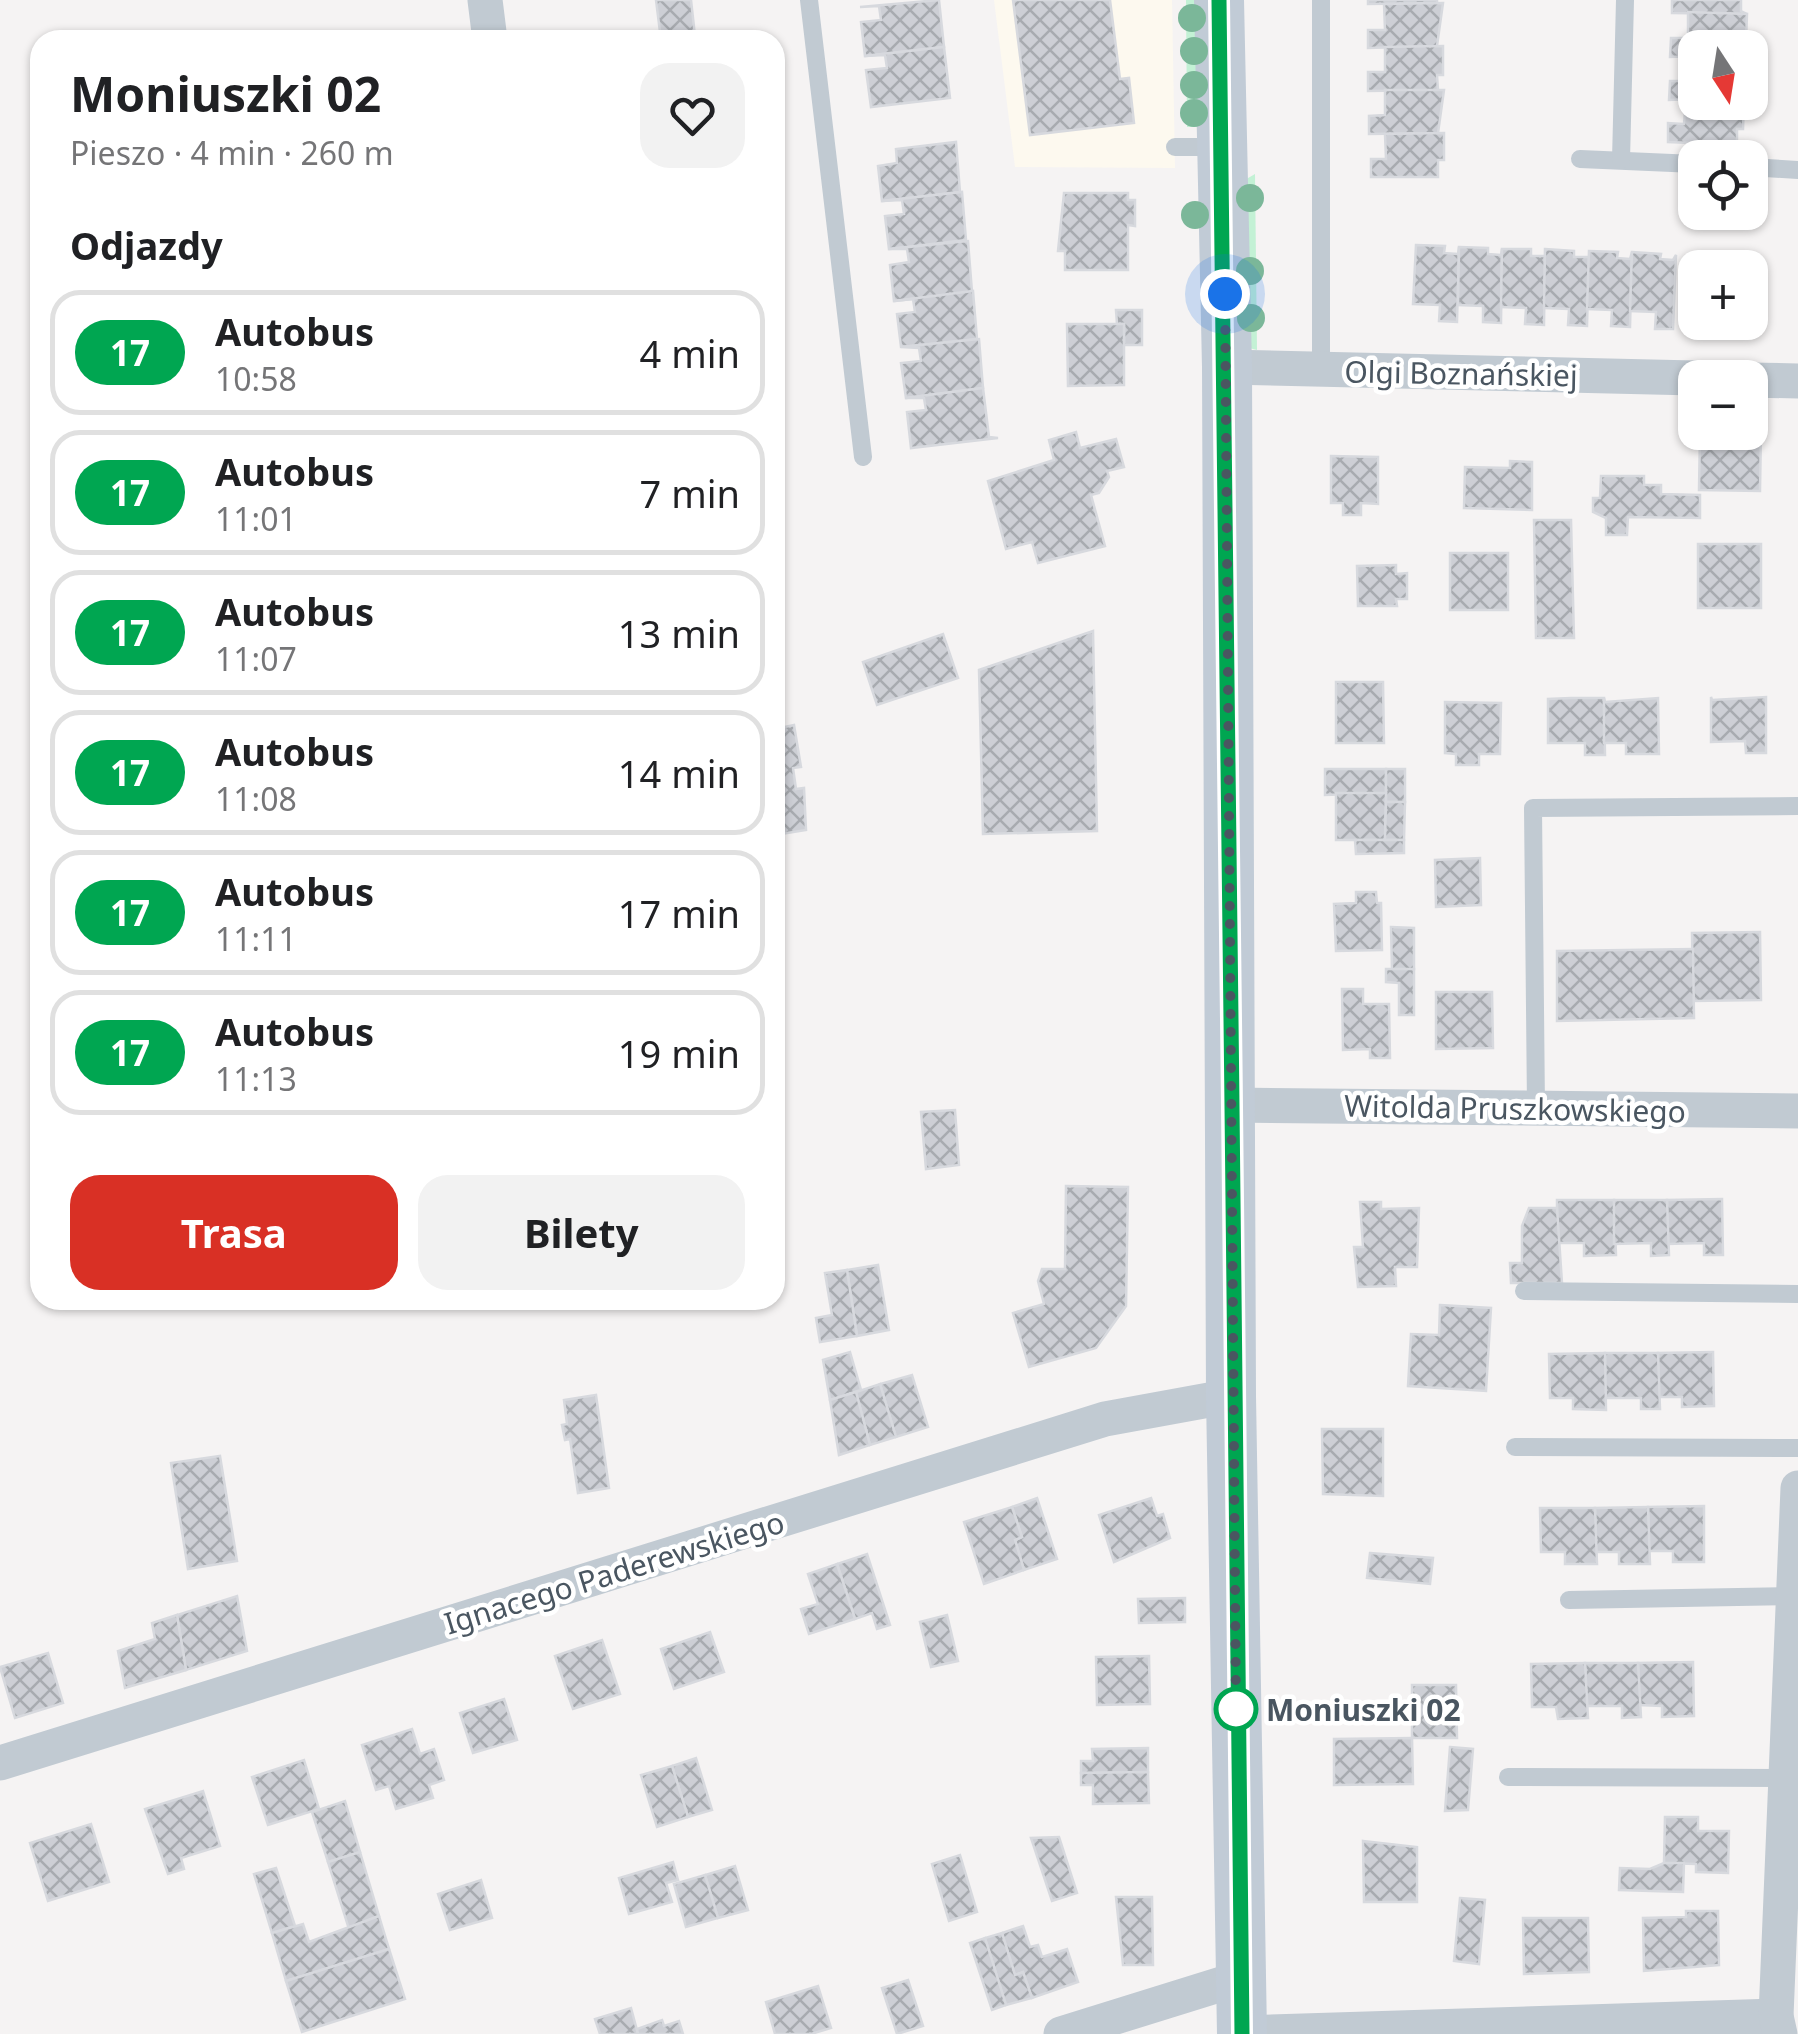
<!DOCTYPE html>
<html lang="pl">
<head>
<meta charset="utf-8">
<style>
  :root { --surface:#fff; --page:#f2f2f2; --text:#202124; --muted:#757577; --line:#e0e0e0; --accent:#d93025 }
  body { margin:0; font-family:"Noto Sans",sans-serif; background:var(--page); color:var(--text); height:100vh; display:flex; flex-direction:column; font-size:38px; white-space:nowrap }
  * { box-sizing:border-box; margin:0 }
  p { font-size:32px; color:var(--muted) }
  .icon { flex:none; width:55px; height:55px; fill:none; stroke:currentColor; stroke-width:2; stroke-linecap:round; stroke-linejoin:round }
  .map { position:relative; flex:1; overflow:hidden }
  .panel { position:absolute; left:30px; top:30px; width:755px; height:1280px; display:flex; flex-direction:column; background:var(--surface); border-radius:30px; box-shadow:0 2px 8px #0004 }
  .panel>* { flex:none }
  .badge { padding:0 20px; border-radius:32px; font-size:35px; line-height:65px }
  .needle { width:65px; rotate:168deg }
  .controls { position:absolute; left:1678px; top:30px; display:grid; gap:20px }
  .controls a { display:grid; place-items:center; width:90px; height:90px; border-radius:20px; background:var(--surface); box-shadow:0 2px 8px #0004; font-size:50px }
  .you { position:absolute; width:50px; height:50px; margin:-25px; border:8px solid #fff; border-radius:50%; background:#1a73e8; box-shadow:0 0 0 15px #1a73e833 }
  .map>.badge { position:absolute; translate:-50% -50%; box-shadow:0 0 0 5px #fff }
  h2 { padding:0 40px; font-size:38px; line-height:90px }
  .round { display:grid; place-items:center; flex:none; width:105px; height:105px; border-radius:30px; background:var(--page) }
  .overview { display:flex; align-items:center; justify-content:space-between; height:170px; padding:0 40px }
  h1 { font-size:48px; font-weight:700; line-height:75px }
  .primary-button { display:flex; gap:20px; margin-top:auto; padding:20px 40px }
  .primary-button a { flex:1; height:115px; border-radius:30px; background:var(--accent); color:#fff; font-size:40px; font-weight:700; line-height:115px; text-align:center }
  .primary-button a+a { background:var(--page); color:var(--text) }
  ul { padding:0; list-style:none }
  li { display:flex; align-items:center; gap:30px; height:125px; margin:0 20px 15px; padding:0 20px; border:5px solid var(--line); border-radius:30px }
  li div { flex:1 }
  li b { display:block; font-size:38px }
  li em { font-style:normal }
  li .badge { min-width:110px; font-weight:700; text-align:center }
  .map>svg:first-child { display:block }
  .commercial { fill:#fdf9ef }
  .grass { fill:#c3f1d5 }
  .building { fill:url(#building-cross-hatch); stroke:#d7d9de; stroke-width:2.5 }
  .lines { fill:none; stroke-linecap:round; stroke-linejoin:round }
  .lane { stroke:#c1cad2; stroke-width:18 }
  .street { stroke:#c1cad2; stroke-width:35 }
  .secondary { stroke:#c1cbd6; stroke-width:50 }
  .tree { fill:#7bb799 }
  .line-casing { stroke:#fff; stroke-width:22 }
  .line { stroke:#00a651; stroke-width:15 }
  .walk { stroke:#4a5661; stroke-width:10; stroke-dasharray:0 18 }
  .stop-dot { fill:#fff; stroke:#00a651; stroke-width:5 }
  .labels { text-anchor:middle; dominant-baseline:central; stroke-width:9; stroke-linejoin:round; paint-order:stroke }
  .street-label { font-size:30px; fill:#4a5661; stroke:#fff }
  .stop-label { font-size:30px; font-weight:bold; fill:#4a5661; stroke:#fff; text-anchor:start }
</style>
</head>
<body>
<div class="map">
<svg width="1798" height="2034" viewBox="0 0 1798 2034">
  <defs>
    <pattern id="building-cross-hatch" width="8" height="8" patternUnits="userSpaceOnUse" patternTransform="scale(2.5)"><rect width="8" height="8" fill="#cdcfd5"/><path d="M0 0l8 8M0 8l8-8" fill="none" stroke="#a8abb0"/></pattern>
  </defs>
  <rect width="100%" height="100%" fill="#f5f3f3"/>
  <polygon class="commercial" points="994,0 1172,0 1175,168 1015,167"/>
  <g class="grass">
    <polygon points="1186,0 1199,0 1200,127 1187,127"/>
    <polygon points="1255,174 1257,350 1249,348 1243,181"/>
  </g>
  <g class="building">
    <polygon points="656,0 691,0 695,36 661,40"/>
    <polygon points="939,0 944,47 865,56 861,22 881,20 879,6 860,7"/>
    <polygon points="1013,0 1110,0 1120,79 1129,78 1134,123 1030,135"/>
    <polygon points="1368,0 1437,0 1437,3 1368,4"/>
    <polygon points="1672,0 1741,0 1741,11 1747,14 1672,13"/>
    <polygon points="1443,3 1437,46 1368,48 1368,30 1385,30 1384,4"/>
    <polygon points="1688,12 1747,14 1746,42 1739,42 1739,48 1695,48 1695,56 1670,57 1671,38 1688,38"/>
    <polygon points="1443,46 1443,75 1437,75 1438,90 1368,91 1368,72 1385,72 1385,47"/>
    <polygon points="944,47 950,98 871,107 866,70 887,68 885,55 865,56"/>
    <polygon points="1687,56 1695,56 1695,99 1669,100 1670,81 1686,81"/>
    <polygon points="1385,90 1444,90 1438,133 1369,134 1369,116 1385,115"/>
    <polygon points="1686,99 1744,102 1743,129 1737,129 1737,141 1743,145 1668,142 1668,123 1684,124"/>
    <polygon points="1444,133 1444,160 1438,160 1438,177 1371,177 1371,159 1386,159 1385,134"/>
    <polygon points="956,142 960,192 882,201 878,166 897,163 896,149"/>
    <polygon points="962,192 966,240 889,249 885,216 904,214 902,200 882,201"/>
    <polygon points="1064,193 1128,193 1128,200 1135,200 1135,226 1128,225 1128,270 1065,270 1065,251 1058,251"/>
    <polygon points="968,241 972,292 894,301 890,265 909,262 907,249 889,249"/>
    <polygon points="1416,245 1445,246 1444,253 1458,254 1459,247 1457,322 1439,321 1440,305 1413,304"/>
    <polygon points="1459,247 1488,248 1488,254 1501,255 1502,249 1501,323 1483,322 1483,306 1458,305"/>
    <polygon points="1502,249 1531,249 1531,256 1545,256 1544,325 1525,324 1526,308 1501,307"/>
    <polygon points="1545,249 1574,251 1574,257 1589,257 1587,326 1568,325 1569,309 1544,308"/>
    <polygon points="1589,251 1618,252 1617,258 1630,259 1632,252 1630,327 1611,326 1612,310 1587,309"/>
    <polygon points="1632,252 1661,254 1660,259 1673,260 1676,255 1673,329 1655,329 1656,312 1630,311"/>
    <polygon points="973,291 977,339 901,347 897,314 915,312 913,299 894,301"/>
    <polygon points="1116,310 1142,310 1142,345 1124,345 1124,324 1117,324"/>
    <polygon points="1067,324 1124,324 1124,385 1068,386"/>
    <polygon points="979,339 983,388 906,398 901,363 921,361 919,348 901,347"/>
    <polygon points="983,388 989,437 998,438 911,448 907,412 926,410 924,398 906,398"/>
    <polygon points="1761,431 1760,491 1699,490 1700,432"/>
    <polygon points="1076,432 1080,448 1116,439 1124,467 1107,471 1109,477 1099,493 1091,495 1105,546 1038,563 1032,542 1006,549 988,481 1054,460 1049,440"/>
    <polygon points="1331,456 1378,457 1378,504 1361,503 1361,515 1343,515 1343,503 1331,503"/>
    <polygon points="1510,461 1532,462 1532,510 1464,508 1465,467 1510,468"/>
    <polygon points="1601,476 1644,476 1644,485 1661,485 1661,494 1700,495 1700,518 1628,517 1627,535 1606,535 1606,518 1593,512 1593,498 1600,498"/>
    <polygon points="1534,520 1571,520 1574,638 1536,638"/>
    <rect x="1698" y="544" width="63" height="64"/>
    <rect x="1450" y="553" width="58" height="57"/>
    <polygon points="1396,565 1396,574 1407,573 1407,599 1396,599 1397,606 1358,606 1357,566"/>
    <polygon points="1093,631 1097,831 983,834 979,670"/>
    <polygon points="943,634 958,678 877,705 863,662"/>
    <polygon points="1336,682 1383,682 1384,743 1336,743"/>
    <polygon points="1711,697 1712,700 1766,697 1766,753 1746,753 1745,741 1711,742"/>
    <polygon points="1571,698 1604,698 1605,755 1585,755 1585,743 1548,743 1548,699"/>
    <polygon points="1604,698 1605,702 1658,698 1659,754 1626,754 1626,743 1604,743"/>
    <polygon points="1445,702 1501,703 1500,754 1479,754 1479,765 1456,765 1456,754 1445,753"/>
    <polygon points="794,725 801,767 793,768 796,789 804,788 806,830 775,835 775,729"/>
    <polygon points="1325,769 1386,769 1386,793 1325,795"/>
    <rect x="1386" y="769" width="19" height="33"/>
    <polygon points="1336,793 1386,793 1385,840 1336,840"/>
    <polygon points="1386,802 1405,802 1404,840 1385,840"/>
    <polygon points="1355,840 1404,840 1404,853 1356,854"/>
    <polygon points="1480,858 1481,905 1436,907 1435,860"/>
    <polygon points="1356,892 1376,892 1377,903 1381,903 1382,950 1336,951 1334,904 1356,903"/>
    <polygon points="1391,927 1414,928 1414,969 1392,970"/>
    <polygon points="1760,932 1761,1000 1693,1001 1692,933"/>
    <polygon points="1693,949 1694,1018 1557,1021 1557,951"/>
    <polygon points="1386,969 1414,969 1414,1015 1399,1015 1399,983 1386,982"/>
    <polygon points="1342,989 1363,989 1363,1004 1389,1004 1390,1058 1370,1058 1370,1049 1343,1050"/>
    <polygon points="1436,992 1492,992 1493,1048 1436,1049"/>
    <polygon points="955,1110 959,1165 926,1169 921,1112"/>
    <polygon points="1066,1186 1128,1187 1126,1306 1096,1348 1029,1367 1013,1313 1044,1304 1038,1281 1042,1269 1065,1269"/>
    <polygon points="1722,1199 1723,1255 1704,1255 1704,1243 1667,1244 1667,1200"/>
    <polygon points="1557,1200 1614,1200 1616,1255 1584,1256 1584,1243 1557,1243"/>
    <polygon points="1614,1200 1667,1200 1669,1255 1651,1256 1651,1243 1614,1244"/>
    <polygon points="1360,1202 1381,1202 1381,1209 1419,1208 1417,1267 1395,1267 1396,1286 1358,1287 1354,1247 1363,1247"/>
    <polygon points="1529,1208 1557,1208 1562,1283 1511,1283 1510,1263 1522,1263 1522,1226"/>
    <polygon points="878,1265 889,1330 857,1336 847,1270"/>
    <polygon points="847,1270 857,1336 820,1342 816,1318 832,1315 825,1273"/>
    <polygon points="1440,1305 1491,1308 1486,1391 1408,1386 1411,1334 1439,1335"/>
    <polygon points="850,1352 861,1390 830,1400 823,1360"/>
    <polygon points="1713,1352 1714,1406 1682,1407 1682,1397 1658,1397 1658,1353"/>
    <polygon points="1605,1353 1658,1353 1660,1409 1641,1409 1641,1398 1605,1398"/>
    <polygon points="1605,1353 1606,1410 1573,1409 1573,1398 1550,1398 1549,1354"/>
    <polygon points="912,1375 928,1427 896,1437 880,1384"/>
    <polygon points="880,1384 896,1437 870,1445 856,1392"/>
    <polygon points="856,1392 870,1445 839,1455 830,1400"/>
    <polygon points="596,1395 609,1488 578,1493 570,1439 565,1440 562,1425 567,1424 564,1400"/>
    <polygon points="1322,1429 1383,1429 1383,1496 1323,1494"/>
    <polygon points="220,1456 237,1561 188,1569 171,1463"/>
    <polygon points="1037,1498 1057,1559 1024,1570 1015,1540 1022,1537 1012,1507"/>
    <polygon points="1151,1498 1157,1516 1163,1514 1170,1538 1114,1562 1099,1515"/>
    <polygon points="1704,1506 1704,1562 1673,1562 1673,1551 1649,1551 1648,1507"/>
    <polygon points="1012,1507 1022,1537 1015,1540 1024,1570 984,1584 964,1522"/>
    <polygon points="1648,1507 1650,1564 1619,1564 1619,1552 1595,1552 1595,1508"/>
    <polygon points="1540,1508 1595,1508 1597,1564 1565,1564 1565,1552 1541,1552"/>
    <polygon points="1370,1553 1433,1558 1430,1584 1367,1578"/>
    <polygon points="867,1554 890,1625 877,1629 872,1613 855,1619 837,1564"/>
    <polygon points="837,1564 855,1619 809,1634 801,1609 818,1604 808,1574"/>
    <polygon points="237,1596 247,1651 186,1670 177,1615"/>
    <polygon points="1185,1598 1185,1622 1139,1623 1138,1599"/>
    <polygon points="177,1615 186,1670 125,1688 118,1651 155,1639 152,1623"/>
    <polygon points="947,1615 958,1661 931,1667 920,1622"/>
    <polygon points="710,1632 724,1672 674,1689 661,1649"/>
    <polygon points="602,1640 620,1694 573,1709 555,1656"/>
    <polygon points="48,1653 63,1703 15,1718 0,1667"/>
    <polygon points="1149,1656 1150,1704 1097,1705 1096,1657"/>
    <polygon points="1693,1662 1694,1716 1662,1717 1662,1706 1639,1705 1638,1663"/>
    <polygon points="1585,1663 1638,1663 1641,1717 1622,1718 1622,1706 1586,1706"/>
    <polygon points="1585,1663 1588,1718 1558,1719 1556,1707 1532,1707 1531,1664"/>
    <polygon points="1412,1685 1456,1685 1457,1738 1412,1738"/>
    <polygon points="504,1699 517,1740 473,1753 460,1713"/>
    <polygon points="412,1729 420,1754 434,1749 444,1780 429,1785 433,1798 396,1809 389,1786 376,1790 362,1745"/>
    <polygon points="1412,1738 1413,1784 1334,1785 1334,1739"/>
    <polygon points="1450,1747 1473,1749 1468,1810 1445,1811"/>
    <polygon points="1148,1748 1148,1772 1081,1773 1081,1761 1093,1761 1092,1749"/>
    <polygon points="696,1758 712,1810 688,1817 672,1766"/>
    <polygon points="304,1760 319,1809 268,1825 252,1777"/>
    <polygon points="672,1766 688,1817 657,1827 641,1775"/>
    <polygon points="1148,1772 1149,1803 1093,1804 1093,1785 1081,1785 1081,1773"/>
    <polygon points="203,1791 220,1846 181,1858 184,1869 168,1874 145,1809"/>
    <polygon points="345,1801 360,1852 328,1862 312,1812"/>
    <polygon points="1665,1817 1698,1817 1698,1831 1729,1831 1728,1873 1696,1872 1696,1864 1664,1863"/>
    <polygon points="91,1824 109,1882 48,1901 30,1843"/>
    <polygon points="1059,1837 1077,1893 1052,1901 1031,1838"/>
    <polygon points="1363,1841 1417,1847 1417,1902 1364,1902"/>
    <polygon points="360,1852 379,1916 349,1929 328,1862"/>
    <polygon points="960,1855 977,1912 949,1921 932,1864"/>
    <polygon points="673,1862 678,1880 666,1883 672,1902 629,1914 619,1878"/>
    <polygon points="1664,1863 1684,1863 1683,1892 1619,1890 1620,1868 1650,1869"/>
    <polygon points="735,1866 748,1910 718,1918 705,1875"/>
    <polygon points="276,1868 295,1926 272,1933 254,1874"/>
    <polygon points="705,1875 718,1918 686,1927 674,1884"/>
    <polygon points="481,1880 492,1918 450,1930 438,1894"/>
    <polygon points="1116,1897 1152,1897 1153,1965 1123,1965"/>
    <polygon points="1460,1898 1485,1900 1479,1964 1454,1961"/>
    <polygon points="1686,1911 1718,1911 1719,1965 1644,1971 1643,1918 1686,1917"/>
    <polygon points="379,1916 389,1949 286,1981 272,1933 303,1924 309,1942"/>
    <polygon points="1523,1918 1588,1918 1589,1972 1524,1974"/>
    <polygon points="1023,1926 1030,1947 1038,1945 1042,1957 1067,1949 1078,1982 1032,1998 1023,1972 1015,1975 1002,1933"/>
    <polygon points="1002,1933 1015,1975 1023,1972 1032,1998 1006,2005 985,1938"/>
    <polygon points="985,1938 1006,2005 992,2010 970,1943"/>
    <polygon points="389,1949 405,1999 302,2032 286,1981"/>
    <polygon points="908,1980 923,2026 897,2034 882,1988"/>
    <polygon points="818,1986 831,2028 811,2034 775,2034 766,2002"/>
    <polygon points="631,2008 638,2034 600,2034 595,2019"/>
    <polygon points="662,2020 664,2026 679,2021 683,2034 638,2034 637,2029"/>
  </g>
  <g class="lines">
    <g class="lane">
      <polyline points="809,0 863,457"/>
      <polyline points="1175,147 1219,147"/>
      <polyline points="1580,159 1695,164"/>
      <polyline points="1621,160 1625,0"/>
      <polyline points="1750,167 1798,170"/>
      <polyline points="1321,370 1321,0"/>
      <polyline points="1536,1108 1533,808 1798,806"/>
      <polyline points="1524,1291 1798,1294"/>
      <polyline points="1515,1447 1798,1448"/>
      <polyline points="1569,1600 1795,1596"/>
      <polyline points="1508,1777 1789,1778"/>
    </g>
    <g class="street">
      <polyline points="485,0 490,40"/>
      <polyline points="1227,367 1695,378"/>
      <polyline points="1750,380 1798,381"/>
      <polyline points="1231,1105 1798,1111"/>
      <polyline points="0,1763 1105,1419 1231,1396"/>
      <polyline points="1242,2033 1776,2016"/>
      <polyline points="1061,2034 1241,1978"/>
      <polyline points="1780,2034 1776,2016 1798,1488"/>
    </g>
    <polyline class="secondary" points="1219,0 1227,367 1231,1396 1242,2034"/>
  </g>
  <g class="tree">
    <circle cx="1192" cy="18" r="14"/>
    <circle cx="1194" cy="51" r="14"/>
    <circle cx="1194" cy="85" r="14"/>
    <circle cx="1194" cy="113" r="14"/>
    <circle cx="1250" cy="198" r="14"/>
    <circle cx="1195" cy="215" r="14"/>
    <circle cx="1250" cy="271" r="14"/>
    <circle cx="1251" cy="318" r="14"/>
  </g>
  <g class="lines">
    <defs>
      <path id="line" d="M1219,0C1233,678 1230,1356 1242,2034"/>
    </defs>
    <use href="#line" class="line-casing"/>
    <use href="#line" class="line"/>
    <polyline class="walk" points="1225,294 1236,1709"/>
  </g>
  <circle class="stop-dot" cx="1236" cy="1709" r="20"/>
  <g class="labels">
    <g class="street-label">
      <text transform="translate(1461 373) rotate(1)">Olgi Boznańskiej</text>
      <text transform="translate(1515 1108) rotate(1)">Witolda Pruszkowskiego</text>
      <text transform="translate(614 1572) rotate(-17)">Ignacego Paderewskiego</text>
    </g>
    <g class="stop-label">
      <text x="1266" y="1709">Moniuszki 02</text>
    </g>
  </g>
</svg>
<div class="controls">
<a><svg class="needle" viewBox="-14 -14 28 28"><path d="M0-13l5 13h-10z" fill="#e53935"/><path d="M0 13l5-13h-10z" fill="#757577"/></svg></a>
<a><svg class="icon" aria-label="locate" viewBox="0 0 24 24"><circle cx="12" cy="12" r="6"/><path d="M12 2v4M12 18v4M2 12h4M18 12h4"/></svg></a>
<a>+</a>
<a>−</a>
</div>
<div class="you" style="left:1225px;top:294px"></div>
<section class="panel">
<div class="overview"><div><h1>Moniuszki 02</h1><p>Pieszo · 4 min · 260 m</p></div><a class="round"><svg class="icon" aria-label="heart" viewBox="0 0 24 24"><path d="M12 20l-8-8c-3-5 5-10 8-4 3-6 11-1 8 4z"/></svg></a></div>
<h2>Odjazdy</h2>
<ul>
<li><span class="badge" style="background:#00a651;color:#fff">17</span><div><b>Autobus</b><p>10:58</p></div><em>4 min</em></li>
<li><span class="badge" style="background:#00a651;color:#fff">17</span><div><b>Autobus</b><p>11:01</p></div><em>7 min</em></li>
<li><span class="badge" style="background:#00a651;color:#fff">17</span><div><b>Autobus</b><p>11:07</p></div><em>13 min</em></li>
<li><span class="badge" style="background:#00a651;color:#fff">17</span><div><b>Autobus</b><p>11:08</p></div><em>14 min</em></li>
<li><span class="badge" style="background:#00a651;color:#fff">17</span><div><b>Autobus</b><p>11:11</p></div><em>17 min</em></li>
<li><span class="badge" style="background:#00a651;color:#fff">17</span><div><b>Autobus</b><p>11:13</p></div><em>19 min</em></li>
</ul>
<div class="primary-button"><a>Trasa</a><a>Bilety</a></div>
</section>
</div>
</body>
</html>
